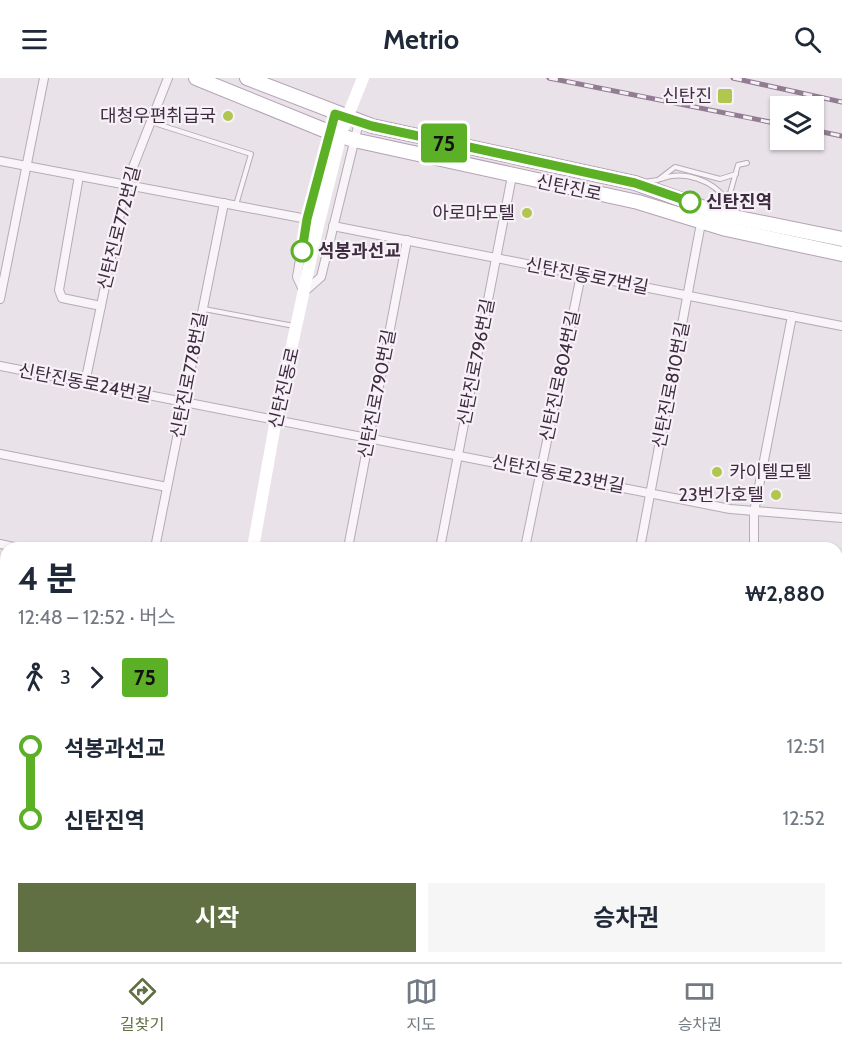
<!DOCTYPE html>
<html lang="ko">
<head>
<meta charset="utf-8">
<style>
  :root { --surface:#fff; --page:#f6f6f7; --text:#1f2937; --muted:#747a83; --line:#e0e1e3; --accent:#617042 }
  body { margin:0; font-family:Cabin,"Noto Sans KR",sans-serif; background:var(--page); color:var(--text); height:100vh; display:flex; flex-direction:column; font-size:22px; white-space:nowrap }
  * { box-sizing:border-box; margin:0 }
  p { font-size:20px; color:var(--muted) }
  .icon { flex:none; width:33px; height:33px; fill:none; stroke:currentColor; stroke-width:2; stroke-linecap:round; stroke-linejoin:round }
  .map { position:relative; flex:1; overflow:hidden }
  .details { position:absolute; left:0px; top:464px; width:843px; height:422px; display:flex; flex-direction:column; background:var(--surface); border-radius:18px 18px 0 0; box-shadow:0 2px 4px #0004 }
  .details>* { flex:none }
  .badge { padding:0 12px; border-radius:4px; font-size:21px; line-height:39px }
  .controls { position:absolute; left:770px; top:18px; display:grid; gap:12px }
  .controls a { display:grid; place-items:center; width:54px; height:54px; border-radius:0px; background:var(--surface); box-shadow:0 2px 4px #0004; font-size:30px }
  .map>.badge { position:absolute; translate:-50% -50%; box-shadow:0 0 0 3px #fff }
  .legs { display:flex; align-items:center; gap:9px; height:66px; padding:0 18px; font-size:20px }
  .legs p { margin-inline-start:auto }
  .headline { display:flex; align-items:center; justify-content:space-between; height:102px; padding:0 18px }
  h1 { font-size:33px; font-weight:700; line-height:45px }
  .cta { display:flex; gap:12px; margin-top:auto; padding:12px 18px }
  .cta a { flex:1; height:69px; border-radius:0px; background:var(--accent); color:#fff; font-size:24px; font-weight:700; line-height:69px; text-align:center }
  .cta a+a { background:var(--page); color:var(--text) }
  ul { padding:0 18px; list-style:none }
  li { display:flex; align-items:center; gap:21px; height:72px; font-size:22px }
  li i { display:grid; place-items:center; width:9px; height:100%; margin:0 8px; background:currentColor }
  li i::after { content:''; width:15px; height:15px; margin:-8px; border:4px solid; border-radius:50%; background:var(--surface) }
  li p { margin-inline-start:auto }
  li:first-child i { background:linear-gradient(#0000 50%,currentColor 0) }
  li:last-child i { background:linear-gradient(currentColor 50%,#0000 0) }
  header { display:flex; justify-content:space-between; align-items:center; height:78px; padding:0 18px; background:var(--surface); font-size:27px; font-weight:700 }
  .menu { display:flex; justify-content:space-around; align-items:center; height:84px; border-top:2px solid var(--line); background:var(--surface); font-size:16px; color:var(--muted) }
  .menu a { display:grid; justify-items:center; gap:3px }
  .menu .selected { color:var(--accent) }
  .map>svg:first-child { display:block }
  .green { fill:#c3d2d3 }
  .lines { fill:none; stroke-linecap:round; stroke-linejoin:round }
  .lane-casing { stroke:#b6abb6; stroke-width:6 }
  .street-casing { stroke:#b6abb6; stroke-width:10 }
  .primary-casing { stroke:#b3a2b4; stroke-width:16 }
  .lane { stroke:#f8f4f8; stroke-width:4 }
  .street { stroke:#f8f4f8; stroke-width:8 }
  .secondary { stroke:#fff; stroke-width:12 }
  .primary { stroke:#fff; stroke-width:14 }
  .rail-casing { stroke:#917c92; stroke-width:5 }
  .rail { stroke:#f6f1f7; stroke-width:3; stroke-dasharray:9; stroke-linecap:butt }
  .secondary-bridge { stroke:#fff; stroke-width:12 }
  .line-1-casing { stroke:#fff; stroke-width:14 }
  .line-1 { stroke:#5bb025; stroke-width:9 }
  .poi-dot { fill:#b1c64f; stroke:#f6f1f7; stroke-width:2 }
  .stop-1-dot { fill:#fff; stroke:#5bb025; stroke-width:3 }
  .labels { text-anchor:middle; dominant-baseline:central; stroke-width:4.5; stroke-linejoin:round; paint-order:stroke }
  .poi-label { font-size:18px; fill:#3f2b40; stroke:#f6f1f7; text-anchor:end }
  .street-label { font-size:18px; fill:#3f2b40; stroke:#f6f1f7 }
  .stop-label { font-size:18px; font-weight:bold; fill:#3f2b40; stroke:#f6f1f7; text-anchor:start }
</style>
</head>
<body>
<header><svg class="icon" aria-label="menu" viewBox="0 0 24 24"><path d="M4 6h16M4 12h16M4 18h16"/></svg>Metrio<svg class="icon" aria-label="search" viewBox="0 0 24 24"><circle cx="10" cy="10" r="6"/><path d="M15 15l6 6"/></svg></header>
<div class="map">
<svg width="842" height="884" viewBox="0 0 842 884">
  <rect width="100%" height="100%" fill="#e9e2e9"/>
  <polygon class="green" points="0,559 6,560 6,585 0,619"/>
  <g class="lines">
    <defs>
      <g id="lane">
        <polyline points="151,44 251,76 236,127"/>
        <path d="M661,101C683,92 715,102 727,124"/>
        <polyline points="644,104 658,102 675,89 720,101 736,96"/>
        <polyline points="725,133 738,87 747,85"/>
        <polyline points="204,231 294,248"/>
        <polyline points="27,879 30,884"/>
      </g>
      <g id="street">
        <polyline points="335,36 307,141 297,199 304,214 321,199 359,44"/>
        <polyline points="0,83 307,141"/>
        <polyline points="79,98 59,212 62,220 101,228"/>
        <polyline points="333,148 842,248"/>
        <polyline points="0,221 44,0"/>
        <polyline points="0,288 730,431 842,440"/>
        <polyline points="85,305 126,107 168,0"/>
        <polyline points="0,376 167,409"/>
        <polyline points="0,466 18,470"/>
        <polyline points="155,470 224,125"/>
        <polyline points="348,470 407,162"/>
        <polyline points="440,470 512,98"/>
        <polyline points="525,470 581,197"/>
        <polyline points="640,470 701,145"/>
        <polyline points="754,470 754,434 792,238"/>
        <polyline points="837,521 842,521"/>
        <polyline points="0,547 6,549"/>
        <polyline points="837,622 842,623"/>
        <polyline points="0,733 6,735"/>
        <polyline points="837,778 842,779"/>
        <polyline points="458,879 484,884"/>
        <polyline points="399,884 400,879"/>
        <polyline points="562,884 563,879"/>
        <polyline points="658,884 659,879"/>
        <polyline points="768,884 768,879"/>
      </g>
      <g id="primary">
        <polyline points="196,0 329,54 354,62 638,124 726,151 842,176"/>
        <polyline points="247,0 372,48 635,105 724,137 842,161"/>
      </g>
    </defs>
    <use href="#lane" class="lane-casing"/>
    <use href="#street" class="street-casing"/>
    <use href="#primary" class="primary-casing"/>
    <use href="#lane" class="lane"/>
    <use href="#street" class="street"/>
    <g class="secondary">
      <polyline points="253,470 276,341 317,152"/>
      <polyline points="122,884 125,879"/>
    </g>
    <use href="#primary" class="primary"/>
    <defs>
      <g id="rail">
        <polyline points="549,0 780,46"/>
        <polyline points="733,0 842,24"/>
        <polyline points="813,52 842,58"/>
      </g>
    </defs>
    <use href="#rail" class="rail-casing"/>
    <use href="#rail" class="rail"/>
    <polyline class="secondary-bridge" points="317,152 342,52 363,0"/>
  </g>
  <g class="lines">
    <defs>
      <polyline id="line-1" points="302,173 307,141 335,36 372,48 635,105 690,124"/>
    </defs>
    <use href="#line-1" class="line-1-casing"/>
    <use href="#line-1" class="line-1"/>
  </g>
  <g class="poi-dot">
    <rect x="717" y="10" width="16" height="16" rx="3"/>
    <circle cx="228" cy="38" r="6"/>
    <circle cx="527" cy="135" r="6"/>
    <circle cx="717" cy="394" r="6"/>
    <circle cx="776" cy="417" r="6"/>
  </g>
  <g class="stop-1-dot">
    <circle cx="690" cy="124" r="10"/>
    <circle cx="302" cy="173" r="10"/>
  </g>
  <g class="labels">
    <g class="poi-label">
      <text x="712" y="18">신탄진</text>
      <text x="216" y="38">대청우편취급국</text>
      <text x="515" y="135">아로마모텔</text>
      <text x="729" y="394" text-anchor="start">카이텔모텔</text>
      <text x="764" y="417">23번가호텔</text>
    </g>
    <g class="street-label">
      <text transform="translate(569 110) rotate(12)">신탄진로</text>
      <text transform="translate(119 150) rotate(-76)">신탄진로772번길</text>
      <text transform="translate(587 198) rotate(11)">신탄진동로7번길</text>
      <text transform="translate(476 284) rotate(-79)">신탄진로796번길</text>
      <text transform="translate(189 297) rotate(-79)">신탄진로778번길</text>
      <text transform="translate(560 298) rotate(-78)">신탄진로804번길</text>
      <text transform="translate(85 305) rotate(11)">신탄진동로24번길</text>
      <text transform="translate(671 307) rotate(-79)">신탄진로810번길</text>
      <text transform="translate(284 310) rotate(-77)">신탄진동로</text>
      <text transform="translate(377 316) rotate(-79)">신탄진로790번길</text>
      <text transform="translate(558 396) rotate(11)">신탄진동로23번길</text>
    </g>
    <g class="stop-label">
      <text x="706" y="124">신탄진역</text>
      <text x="318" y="173">석봉과선교</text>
    </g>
  </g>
</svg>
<div class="controls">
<a><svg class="icon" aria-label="layers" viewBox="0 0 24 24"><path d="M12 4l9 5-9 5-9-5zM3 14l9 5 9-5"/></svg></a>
</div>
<b class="badge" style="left:444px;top:65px;background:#5bb025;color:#111">75</b>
<section class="details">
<div class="headline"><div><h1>4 분</h1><p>12:48 – 12:52 · 버스</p></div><b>₩2,880</b></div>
<div class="legs"><svg class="icon" aria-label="walk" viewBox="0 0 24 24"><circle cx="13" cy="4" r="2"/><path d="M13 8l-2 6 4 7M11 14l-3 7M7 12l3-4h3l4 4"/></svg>3<svg class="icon" aria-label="forward" viewBox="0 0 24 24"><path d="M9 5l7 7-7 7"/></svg><b class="badge" style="background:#5bb025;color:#111">75</b></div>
<ul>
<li><i style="color:#5bb025"></i><b>석봉과선교</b><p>12:51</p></li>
<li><i style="color:#5bb025"></i><b>신탄진역</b><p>12:52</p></li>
</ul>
<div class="cta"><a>시작</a><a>승차권</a></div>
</section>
</div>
<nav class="menu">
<a class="selected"><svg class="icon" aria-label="directions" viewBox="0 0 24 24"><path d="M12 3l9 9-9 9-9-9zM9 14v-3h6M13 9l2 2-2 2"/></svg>길찾기</a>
<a><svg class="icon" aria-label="map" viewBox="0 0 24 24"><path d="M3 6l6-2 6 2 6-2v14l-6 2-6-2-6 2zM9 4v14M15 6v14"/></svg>지도</a>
<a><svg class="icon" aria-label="tickets" viewBox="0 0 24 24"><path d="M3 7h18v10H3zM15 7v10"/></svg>승차권</a>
</nav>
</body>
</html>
